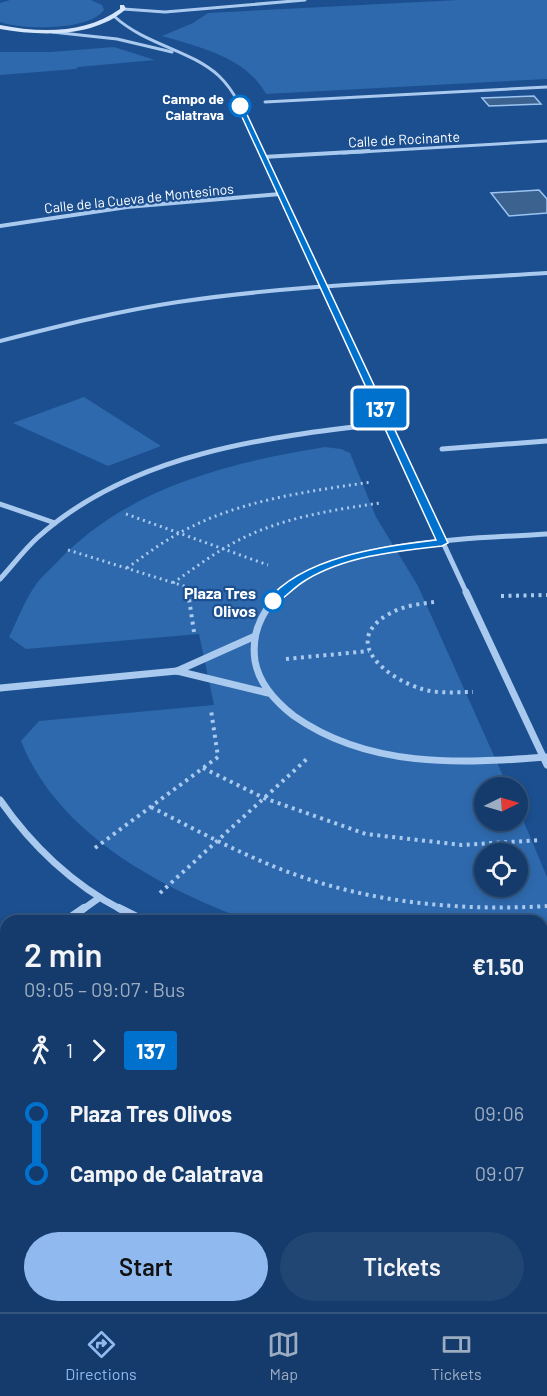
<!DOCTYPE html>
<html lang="en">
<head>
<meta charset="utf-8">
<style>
  :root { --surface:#143b6b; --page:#214673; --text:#f1f3f6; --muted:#9dadc1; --line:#33557e; --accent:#90b9f0 }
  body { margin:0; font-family:Barlow,sans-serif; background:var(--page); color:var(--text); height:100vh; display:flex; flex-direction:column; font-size:22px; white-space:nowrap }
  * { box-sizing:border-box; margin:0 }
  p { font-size:20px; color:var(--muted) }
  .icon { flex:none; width:33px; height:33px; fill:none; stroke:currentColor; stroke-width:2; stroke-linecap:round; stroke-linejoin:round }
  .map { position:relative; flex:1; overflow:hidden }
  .panel { position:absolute; left:0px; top:915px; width:548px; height:398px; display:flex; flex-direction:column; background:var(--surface); border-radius:18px 18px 0 0; box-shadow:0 3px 9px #0003,0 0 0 2px var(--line) }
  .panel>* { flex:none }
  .badge { padding:0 12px; border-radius:4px; font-size:21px; line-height:39px }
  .needle { width:39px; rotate:85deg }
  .controls { position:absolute; left:474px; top:777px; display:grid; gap:12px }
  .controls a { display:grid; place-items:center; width:54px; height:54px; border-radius:50%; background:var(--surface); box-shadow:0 3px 9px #0003,0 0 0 2px var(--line); font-size:30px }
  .map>.badge { position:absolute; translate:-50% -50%; box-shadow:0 0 0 3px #fff }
  .legs { display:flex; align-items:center; gap:9px; height:66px; padding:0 24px; font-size:20px }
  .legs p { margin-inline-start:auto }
  .summary { display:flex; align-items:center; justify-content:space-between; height:102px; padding:0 24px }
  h1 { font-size:33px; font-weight:600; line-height:45px }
  .action { display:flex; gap:12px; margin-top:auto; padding:12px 24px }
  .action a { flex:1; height:69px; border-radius:36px; background:var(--accent); color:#111; font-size:24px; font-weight:600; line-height:69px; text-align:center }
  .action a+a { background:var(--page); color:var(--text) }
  ul { padding:0 24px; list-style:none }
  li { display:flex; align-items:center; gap:21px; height:60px; font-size:22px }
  li i { display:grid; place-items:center; width:9px; height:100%; margin:0 8px; background:currentColor }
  li i::after { content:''; width:15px; height:15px; margin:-8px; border:4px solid; border-radius:50%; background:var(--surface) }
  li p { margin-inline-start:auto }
  li:first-child i { background:linear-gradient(#0000 50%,currentColor 0) }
  li:last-child i { background:linear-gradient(currentColor 50%,#0000 0) }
  .tab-bar { display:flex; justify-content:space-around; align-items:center; height:84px; border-top:2px solid var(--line); background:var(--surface); font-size:16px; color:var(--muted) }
  .tab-bar a { display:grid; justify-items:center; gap:3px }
  .tab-bar .active { color:var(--accent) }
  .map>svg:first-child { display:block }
  .green { fill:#2e69ad; fill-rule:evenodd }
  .water { fill:#3c6290; stroke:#9cc4f0; stroke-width:1.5 }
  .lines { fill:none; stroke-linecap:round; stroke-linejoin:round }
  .path-far1 { stroke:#a9c9ee; stroke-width:3; stroke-dasharray:2 4; stroke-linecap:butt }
  .path { stroke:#a9c9ee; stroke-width:4; stroke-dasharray:3 4.5; stroke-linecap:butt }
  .street-far4 { stroke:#a9c9ee; stroke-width:3 }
  .street-far3 { stroke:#a9c9ee; stroke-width:4 }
  .street-far2 { stroke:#a9c9ee; stroke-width:5 }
  .street-far1 { stroke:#a9c9ee; stroke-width:7 }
  .street { stroke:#a9c9ee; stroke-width:8 }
  .secondary { fill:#d6e6fa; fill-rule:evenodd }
  .line-1 { fill:#0072ce; stroke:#fff; stroke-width:1.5 }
  .stop-1-dot { fill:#fff; stroke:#0072ce; stroke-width:3 }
  .labels { text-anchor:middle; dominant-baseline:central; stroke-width:4.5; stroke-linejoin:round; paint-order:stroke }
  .far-stop-label { font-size:14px; font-weight:bold; fill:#fff; stroke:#1b4f8f; text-anchor:end }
  .far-street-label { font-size:14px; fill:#fff; stroke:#1b4f8f }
  .stop-label { font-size:16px; font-weight:bold; fill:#fff; stroke:#1b4f8f; text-anchor:end }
</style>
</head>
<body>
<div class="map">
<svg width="547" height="1312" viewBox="0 0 547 1312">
  <rect width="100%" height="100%" fill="#1b4f8f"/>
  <g class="green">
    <path d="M10,0H91L102,5L104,10C89,31 23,30 0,22V3Z"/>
    <path d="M458,0H547V79L266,94C246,57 199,47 162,36L193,23L208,13Z"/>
    <polygon points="114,47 155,60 78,67 76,69 0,75 0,52 51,52"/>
    <polygon points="84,397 161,446 108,466 13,423"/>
    <path d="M325,447L341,449L350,453L376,517L418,586L508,787L484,788V820H518V808L547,877V949L542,950V921H250C160,888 58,834 21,741L39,721L214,705L199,634L26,649L9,637C18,619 25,599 37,583C43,575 52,568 59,560C130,487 228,463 325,447ZM484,854H518V886H484Z"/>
  </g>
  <g class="water">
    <polygon points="534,96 541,104 489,106 482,98"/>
    <polygon points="539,190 547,199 547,213 509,216 491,193"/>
  </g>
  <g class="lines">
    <g class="path-far1">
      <polyline points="126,514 268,565"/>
      <polyline points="68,550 187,587 188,594"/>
      <path d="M127,568C148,553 169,537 193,526C248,499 311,491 371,482"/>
      <path d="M173,583C196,567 218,550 243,538C286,517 333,510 380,503"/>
    </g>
    <g class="path">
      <polyline points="188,592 194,632"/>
      <polyline points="501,596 547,595"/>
      <path d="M434,602C419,604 402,606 389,614C339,642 388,679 422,689C438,694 456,692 473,692"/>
      <polyline points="286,659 369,651"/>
      <polyline points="203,768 264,798 366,834 462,845 541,840"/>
      <path d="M151,807C202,833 253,861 308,879C384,904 468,911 547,906"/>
      <polyline points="95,848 218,757 211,710"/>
      <polyline points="160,893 308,758"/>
    </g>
    <g class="street-far4">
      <polyline points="123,9 165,12 305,0"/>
      <path d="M115,17C146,45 191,50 219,76C240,96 249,127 261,153"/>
      <polyline points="52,32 117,39 172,52"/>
      <polyline points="265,102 547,87"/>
      <polyline points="343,153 547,141"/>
    </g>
    <g class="street-far3">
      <polyline points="261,151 352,346"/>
      <polyline points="263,157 369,151"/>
      <polyline points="0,226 127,207 280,194"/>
      <path d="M0,341C59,326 118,311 178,302C300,284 424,281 547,273"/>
    </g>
    <g class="street-far2">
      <polyline points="351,345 467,594"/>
      <polyline points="442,449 547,441"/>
      <polyline points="0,504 55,523"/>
      <path d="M0,579C12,566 24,550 37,538C131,453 266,437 387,423"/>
      <path d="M280,594C339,539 470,539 547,534"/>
    </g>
    <g class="street-far1">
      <path d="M282,592C261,611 251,633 255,661C259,684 276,702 294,716C368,768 459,764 546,757"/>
      <polyline points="466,592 547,765"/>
      <polyline points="177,671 253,637"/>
      <polyline points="0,688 177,671 268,693"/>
      <path d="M0,800C31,845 73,885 122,910"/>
      <polyline points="82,910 99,898"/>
    </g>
    <g class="street">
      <polyline points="119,908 145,921"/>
      <polyline points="65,921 84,908"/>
      <polyline points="0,969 6,964"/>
      <polyline points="542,993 547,993"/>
    </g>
    <path class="secondary" d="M120,5H124L126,9C94,38 40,36 0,29V25C40,33 86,34 120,9Z"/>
  </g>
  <path class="line-1" d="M240,104L243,106L448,543L442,546C397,551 346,556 306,580C295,586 282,601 273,605L267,601C302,557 383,546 436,540L237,106Z"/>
  <g class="stop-1-dot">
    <circle cx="240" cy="106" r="10"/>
    <circle cx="273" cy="601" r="10"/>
  </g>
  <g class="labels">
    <g class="far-stop-label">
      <text x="224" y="98">Campo de<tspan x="224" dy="16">Calatrava</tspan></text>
    </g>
    <g class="far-street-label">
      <text transform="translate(404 139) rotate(-3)">Calle de Rocinante</text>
      <text transform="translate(139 198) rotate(-6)">Calle de la Cueva de Montesinos</text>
    </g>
    <g class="stop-label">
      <text x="256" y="592">Plaza Tres<tspan x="256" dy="18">Olivos</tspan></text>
    </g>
  </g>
</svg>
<div class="controls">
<a><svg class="needle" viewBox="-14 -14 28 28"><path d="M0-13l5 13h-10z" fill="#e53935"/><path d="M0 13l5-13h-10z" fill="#9dadc1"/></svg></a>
<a><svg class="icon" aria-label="locate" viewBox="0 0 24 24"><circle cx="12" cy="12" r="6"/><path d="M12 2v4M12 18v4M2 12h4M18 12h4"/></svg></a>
</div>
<b class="badge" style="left:380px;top:408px;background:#0072ce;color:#fff">137</b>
<section class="panel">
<div class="summary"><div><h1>2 min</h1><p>09:05 – 09:07 · Bus</p></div><b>€1.50</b></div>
<div class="legs"><svg class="icon" aria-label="walk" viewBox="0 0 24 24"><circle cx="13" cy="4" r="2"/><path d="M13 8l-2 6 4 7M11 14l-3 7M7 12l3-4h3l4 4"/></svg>1<svg class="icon" aria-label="forward" viewBox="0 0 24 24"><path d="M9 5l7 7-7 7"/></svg><b class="badge" style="background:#0072ce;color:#fff">137</b></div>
<ul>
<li><i style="color:#0072ce"></i><b>Plaza Tres Olivos</b><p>09:06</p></li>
<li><i style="color:#0072ce"></i><b>Campo de Calatrava</b><p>09:07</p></li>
</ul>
<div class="action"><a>Start</a><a>Tickets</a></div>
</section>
</div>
<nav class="tab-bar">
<a class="active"><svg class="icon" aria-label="directions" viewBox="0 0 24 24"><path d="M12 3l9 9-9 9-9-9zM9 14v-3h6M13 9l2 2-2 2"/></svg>Directions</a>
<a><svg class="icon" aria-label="map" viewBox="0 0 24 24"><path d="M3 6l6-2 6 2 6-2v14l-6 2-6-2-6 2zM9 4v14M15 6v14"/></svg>Map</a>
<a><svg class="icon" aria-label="tickets" viewBox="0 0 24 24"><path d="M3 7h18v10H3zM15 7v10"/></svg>Tickets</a>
</nav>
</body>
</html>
